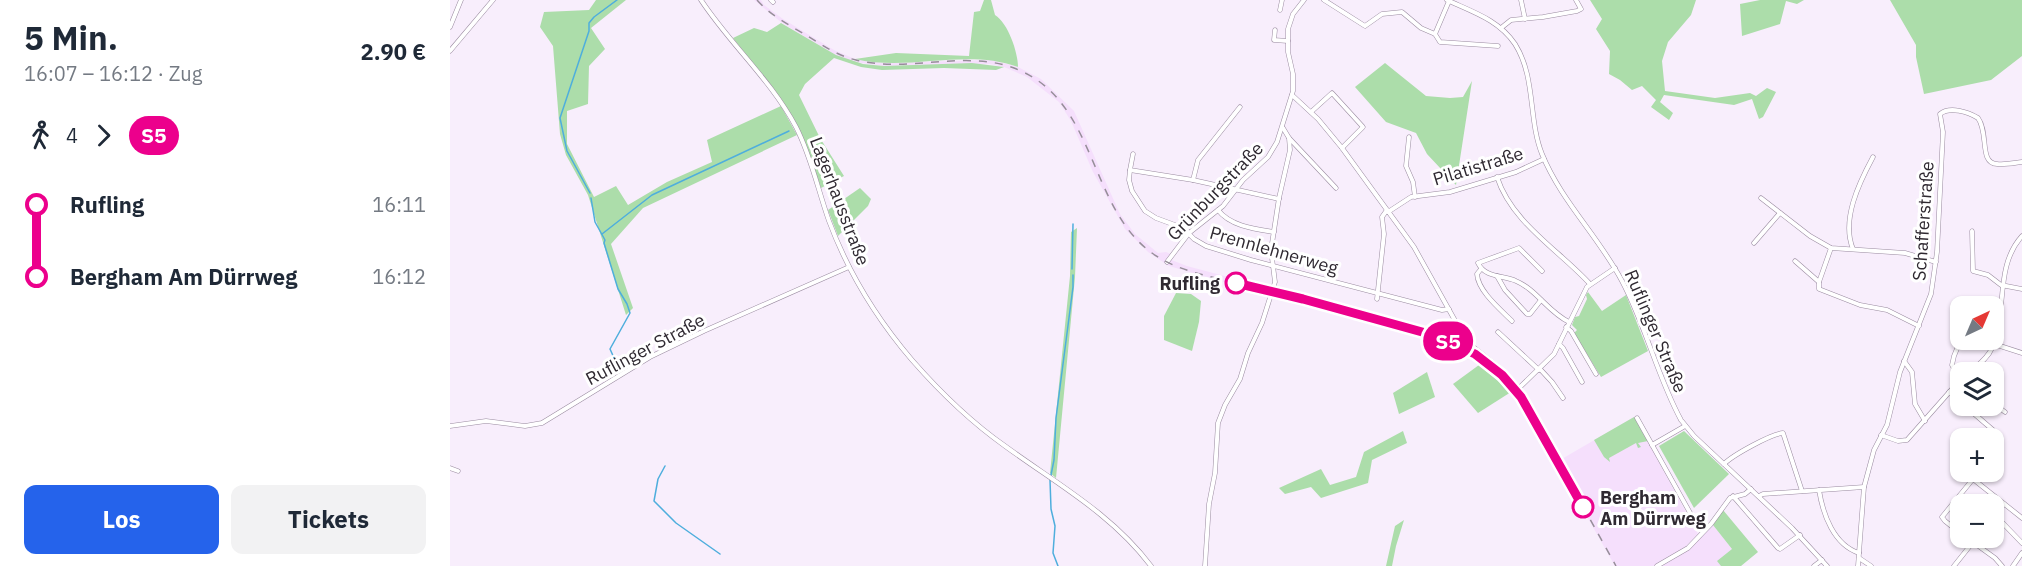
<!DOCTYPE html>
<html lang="de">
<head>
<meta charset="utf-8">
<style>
  :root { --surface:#fff; --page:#f2f2f3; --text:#1f2937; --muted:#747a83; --accent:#2563eb }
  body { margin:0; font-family:"IBM Plex Sans",sans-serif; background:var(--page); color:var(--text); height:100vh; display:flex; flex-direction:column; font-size:22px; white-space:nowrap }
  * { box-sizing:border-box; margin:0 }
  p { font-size:20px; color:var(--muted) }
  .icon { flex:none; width:33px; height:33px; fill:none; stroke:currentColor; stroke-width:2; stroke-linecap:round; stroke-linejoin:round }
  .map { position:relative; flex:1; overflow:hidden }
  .details { display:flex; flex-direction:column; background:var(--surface); width:450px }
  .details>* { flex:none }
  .badge { padding:0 12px; border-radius:20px; font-size:21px; line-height:39px }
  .needle { width:39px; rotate:44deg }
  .tools { position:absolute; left:1500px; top:296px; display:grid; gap:12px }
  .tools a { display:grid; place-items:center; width:54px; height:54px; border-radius:12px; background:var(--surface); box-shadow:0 2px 4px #0004; font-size:30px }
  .map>.badge { position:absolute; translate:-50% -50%; box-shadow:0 0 0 3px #fff }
  .legs { display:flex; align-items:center; gap:9px; height:66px; padding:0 24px; font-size:20px }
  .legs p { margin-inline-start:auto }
  .headline { display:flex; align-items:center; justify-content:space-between; height:102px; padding:0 24px }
  h1 { font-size:33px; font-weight:700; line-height:45px }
  .primary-button { display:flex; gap:12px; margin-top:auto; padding:12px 24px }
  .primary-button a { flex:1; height:69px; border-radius:12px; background:var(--accent); color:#fff; font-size:24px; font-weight:700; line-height:69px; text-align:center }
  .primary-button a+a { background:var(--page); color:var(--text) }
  ul { padding:0 24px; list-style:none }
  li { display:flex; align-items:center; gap:21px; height:72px; font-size:22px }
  li i { display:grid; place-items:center; width:9px; height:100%; margin:0 8px; background:currentColor }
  li i::after { content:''; width:15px; height:15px; margin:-8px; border:4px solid; border-radius:50%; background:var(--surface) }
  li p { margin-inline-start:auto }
  li:first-child i { background:linear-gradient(#0000 50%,currentColor 0) }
  li:last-child i { background:linear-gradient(currentColor 50%,#0000 0) }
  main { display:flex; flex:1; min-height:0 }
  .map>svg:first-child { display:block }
  .built { fill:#f5dffc }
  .green { fill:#acddaa }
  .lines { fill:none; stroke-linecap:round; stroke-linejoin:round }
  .stream { stroke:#4eaedd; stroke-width:1.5 }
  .minor-casing { stroke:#9a8ba0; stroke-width:5 }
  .minor { stroke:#fff; stroke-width:4 }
  .rail { stroke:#968e99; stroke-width:1.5; stroke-dasharray:8 8; stroke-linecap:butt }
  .line-1-casing { stroke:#fff; stroke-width:14 }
  .line-1 { stroke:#ec008c; stroke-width:9 }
  .stop-1-dot { fill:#fff; stroke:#ec008c; stroke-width:3 }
  .labels { text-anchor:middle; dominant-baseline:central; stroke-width:6; stroke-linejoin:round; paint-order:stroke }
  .street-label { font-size:18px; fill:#2f2931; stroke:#fff }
  .stop-label { font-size:18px; font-weight:bold; fill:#2f2931; stroke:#fff; text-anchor:end }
</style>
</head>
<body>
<main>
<section class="details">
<div class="headline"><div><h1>5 Min.</h1><p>16:07 – 16:12 · Zug</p></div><b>2.90 €</b></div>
<div class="legs"><svg class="icon" aria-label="walk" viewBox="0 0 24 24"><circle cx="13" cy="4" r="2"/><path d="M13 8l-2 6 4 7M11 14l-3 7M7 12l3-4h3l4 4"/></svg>4<svg class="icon" aria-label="forward" viewBox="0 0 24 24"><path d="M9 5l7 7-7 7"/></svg><b class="badge" style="background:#ec008c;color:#fff">S5</b></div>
<ul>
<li><i style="color:#ec008c"></i><b>Rufling</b><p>16:11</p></li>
<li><i style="color:#ec008c"></i><b>Bergham Am Dürrweg</b><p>16:12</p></li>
</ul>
<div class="primary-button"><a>Los</a><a>Tickets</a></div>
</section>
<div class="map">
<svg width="1572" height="566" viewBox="0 0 1572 566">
  <rect width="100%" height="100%" fill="#f8eefc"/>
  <g class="built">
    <polygon points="304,0 311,0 314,5 333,19 384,50 405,59 433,63 542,60 568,67 591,79 624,111 670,214 685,234 708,253 716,252 721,254 719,259 737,266 928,317 1017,346 1051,372 1070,391 1085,415 1110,460 1184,417 1248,534 1234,548 1203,566 1165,566 1075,407 1064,390 1033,362 1013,349 963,331 850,300 819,295 719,266 698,252 675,229 643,172 621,121 609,102 577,77 554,67 540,64 434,66 404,62 386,55 332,23"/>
    <polygon points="1263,525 1282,549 1268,561 1271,566 1212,566 1240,549"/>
  </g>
  <g class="green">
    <polygon points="146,0 176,0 141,28 155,49 139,66 138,104 117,111 117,144 144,197 166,186 178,205 217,182 262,162 257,140 331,106 347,135 193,208 161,244 183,308 176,315 138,195 116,155 110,134 103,46 90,27 94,12 139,10"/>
    <path d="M534,0H541L545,15C558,23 568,52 568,67C515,48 459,72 405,59L446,53L519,56L524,12L530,11Z"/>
    <polygon points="1140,0 1246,0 1241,15 1218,42 1212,61 1215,91 1265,98 1300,93 1306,96 1317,88 1326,92 1313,117 1309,119 1302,99 1284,105 1214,95 1210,102 1223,113 1219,120 1201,107 1206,100 1192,86 1182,90 1170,80 1159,74 1160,51 1146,29 1152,19"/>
    <polygon points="1310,0 1354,0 1347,4 1336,1 1330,24 1292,36 1290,4"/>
    <polygon points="1440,0 1572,0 1572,56 1541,80 1474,94 1466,57 1466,45"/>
    <polygon points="331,23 386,55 413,64 434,66 522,63 554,67 546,70 494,68 432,70 411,67 384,58 355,84 349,95 370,138 394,176 371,188 357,148 332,101 283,38 304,28 317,32"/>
    <polygon points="935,63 976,96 1000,98 1013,97 1022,81 1006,185 977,154 966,133 936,122 905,87"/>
    <polygon points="410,188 421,199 418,206 388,236 378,210"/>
    <polygon points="627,228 625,277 606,478 600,473 620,276 621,232"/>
    <polygon points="1138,292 1152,311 1176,295 1198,351 1151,377 1124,333 1127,330 1122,325 1125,317 1129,316 1137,299 1136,295"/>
    <polygon points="726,293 741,294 751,301 749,322 742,351 714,340 714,316"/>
    <polygon points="1029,365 1061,392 1028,413 1003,384"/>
    <polygon points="977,372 985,397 949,414 943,393"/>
    <polygon points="1184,417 1198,441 1188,443 1191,447 1188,448 1186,443 1159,458 1160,462 1154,457 1144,440"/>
    <polygon points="953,431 957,443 922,460 918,483 871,498 861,487 835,494 829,488 871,469 880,485 906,477 914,452"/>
    <polygon points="1234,431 1279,474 1244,508 1209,446"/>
    <polygon points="1273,510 1308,552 1291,566 1271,566 1267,561 1282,549 1263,525"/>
    <polygon points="954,520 946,546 942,566 936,566 945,526"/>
  </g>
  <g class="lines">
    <g class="stream">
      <polyline points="140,193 117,151 110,118 139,31 139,23 144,17 167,0"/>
      <polyline points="141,198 145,222 155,240 154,243 168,289 177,304 180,313 160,349 169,369"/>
      <polyline points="152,234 202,195 339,131"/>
      <polyline points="622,269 623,224"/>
      <polyline points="215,466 208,479 204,501 226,523 270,554"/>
      <polyline points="608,566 603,553 605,526 601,509 600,480 604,460 606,418 623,287 623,275"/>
    </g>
    <defs>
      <g id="minor">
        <path d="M251,0C280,44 321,80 346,127C361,156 368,190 379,221C398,272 427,319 462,360C490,392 521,422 555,446C607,484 662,514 701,566"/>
        <polyline points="321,0 323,2"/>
        <polyline points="874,0 915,26 932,14 952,12 971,28 985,34 999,1"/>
        <path d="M997,0C1023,12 1049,20 1065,44C1086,77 1078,119 1092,154C1111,201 1149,237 1172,281C1196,326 1207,376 1231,420L1244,436L1342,528L1377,566"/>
        <polyline points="1071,0 1075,19"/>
        <polyline points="830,10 832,0"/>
        <polyline points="0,27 11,0"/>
        <polyline points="1051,28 1061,20 1093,17 1127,11 1131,9 1126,0"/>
        <polyline points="825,30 824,40 838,41"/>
        <polyline points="985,34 990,42 1048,46"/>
        <polyline points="0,51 43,0"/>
        <polyline points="842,95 868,119 892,148 964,247 1017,342 1047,366 1069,388 1104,354 1137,287 1165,268"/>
        <polyline points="861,112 882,93 913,127 892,148"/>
        <polyline points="959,137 956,166 963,182 965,197"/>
        <polyline points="839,138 886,188"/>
        <polyline points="683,154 680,170 743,180 829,199"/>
        <polyline points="680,170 679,180 682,191 695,211 706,218 733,228 744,239 756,246 801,260 992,310 999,309"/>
        <path d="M1047,177C1062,223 1109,250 1140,284"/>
        <polyline points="743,180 748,160 790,107"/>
        <polyline points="1311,198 1360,236 1381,248 1455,253 1486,262"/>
        <path d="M768,210C780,226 805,229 824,232"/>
        <polyline points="938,212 961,197 1000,192 1066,172 1094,159"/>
        <polyline points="1522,231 1523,271 1538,275 1551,285 1572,289"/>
        <polyline points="1304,243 1330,213"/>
        <polyline points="1381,248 1369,282 1369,289 1410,305 1437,310 1469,326"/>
        <path d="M1403,249C1391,220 1409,183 1423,157"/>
        <polyline points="1345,261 1369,282"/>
        <polyline points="717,262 739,233 773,206 793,180 818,157 827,142 843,91 843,74 838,52 838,29 843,14 854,0"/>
        <path d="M1031,269L1027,274C1028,291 1050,309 1062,321"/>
        <path d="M1092,271L1069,248L1028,263C1035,278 1053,275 1066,281C1087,290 1098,312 1119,322"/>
        <polyline points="1047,276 1055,290 1077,314 1080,314 1091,300"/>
        <polyline points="927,299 934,234 932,217 937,210"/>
        <polyline points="1116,327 1121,331 1146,374"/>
        <polyline points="1048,332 1089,370"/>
        <polyline points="1109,344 1113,348 1132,382"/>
        <polyline points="1544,344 1572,353"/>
        <polyline points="1454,361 1462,372 1465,404 1475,421"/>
        <polyline points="1090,369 1102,382 1113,398"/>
        <path d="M1520,372C1528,365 1538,358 1542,348C1558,312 1544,267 1572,236"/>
        <polyline points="1510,379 1502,365 1504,356 1511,339"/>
        <polyline points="1499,392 1510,402"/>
        <polyline points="1544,404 1555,412"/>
        <polyline points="1514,405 1543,430"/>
        <polyline points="1187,418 1248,527"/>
        <polyline points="0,426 36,421 75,426 92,423 200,357 254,331 399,267"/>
        <polyline points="1431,435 1448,441 1457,440 1510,380"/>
        <polyline points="1202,445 1235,426"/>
        <path d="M1274,464C1283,455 1321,434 1333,433L1352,491"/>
        <polyline points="0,468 8,471"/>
        <path d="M1369,490C1373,515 1384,545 1409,553"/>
        <polyline points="1283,496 1328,548 1330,549 1350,535"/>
        <polyline points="1309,496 1313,494 1414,487"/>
        <polyline points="1545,515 1572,543"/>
        <polyline points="1544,516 1554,504"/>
        <polyline points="1510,533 1495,521 1492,517 1523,479 1572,518"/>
        <polyline points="1516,537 1545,558 1552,566"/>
        <polyline points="1544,537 1548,541"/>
        <polyline points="1409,558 1421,566"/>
        <polyline points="755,566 759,504 765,473 768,423 775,405 790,379 798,353 812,323 825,282 821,250 829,198 840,150 839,138 833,128"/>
        <polyline points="1207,566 1238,548 1261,524 1280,498 1295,494 1301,489"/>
        <polyline points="1364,566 1372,560"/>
        <path d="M1408,566L1414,487L1424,450L1437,425L1450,372L1481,294L1487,252L1493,132L1490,114C1500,106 1518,112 1528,118C1539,133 1529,164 1547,164C1555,165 1564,163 1572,162"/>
        <polyline points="1504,566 1527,537"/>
        <polyline points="1563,566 1572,553"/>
      </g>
    </defs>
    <use href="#minor" class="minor-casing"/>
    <use href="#minor" class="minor"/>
    <path class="rail" d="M307,0C320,15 339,25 356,35C372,45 388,56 406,60C460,74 519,47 571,71C651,107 638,219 713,260C735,272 760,276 784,283C830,295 877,306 923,319C985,336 1039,348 1077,406L1166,566"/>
  </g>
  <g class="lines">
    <defs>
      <polyline id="line-1" points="786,283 853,299 983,335 1025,354 1052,375 1071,397 1133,507"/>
    </defs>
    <use href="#line-1" class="line-1-casing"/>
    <use href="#line-1" class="line-1"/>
  </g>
  <g class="stop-1-dot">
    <circle cx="786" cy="283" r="10"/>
    <circle cx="1133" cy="507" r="10"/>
  </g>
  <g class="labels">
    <g class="street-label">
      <text transform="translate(1028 166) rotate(-17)">Pilatistraße</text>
      <text transform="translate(765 191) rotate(-46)">Grünburgstraße</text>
      <text transform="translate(390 201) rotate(69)">Lagerhausstraße</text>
      <text transform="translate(1473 221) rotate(-86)">Schafferstraße</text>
      <text transform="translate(824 250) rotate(16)">Prennlehnerweg</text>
      <text transform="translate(1206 331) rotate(67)">Ruflinger Straße</text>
      <text transform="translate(195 349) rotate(-28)">Ruflinger Straße</text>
    </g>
    <g class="stop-label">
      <text x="770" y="283">Rufling</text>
      <text x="1150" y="497" text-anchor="start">Bergham<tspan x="1150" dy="21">Am Dürrweg</tspan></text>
    </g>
  </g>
</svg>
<div class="tools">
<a><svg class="needle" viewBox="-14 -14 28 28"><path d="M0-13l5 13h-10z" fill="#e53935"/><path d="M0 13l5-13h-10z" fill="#747a83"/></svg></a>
<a><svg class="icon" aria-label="layers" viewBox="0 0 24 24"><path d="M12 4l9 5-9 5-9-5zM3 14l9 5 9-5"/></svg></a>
<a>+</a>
<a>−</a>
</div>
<b class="badge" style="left:998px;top:341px;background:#ec008c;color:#fff">S5</b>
</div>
</main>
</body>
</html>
